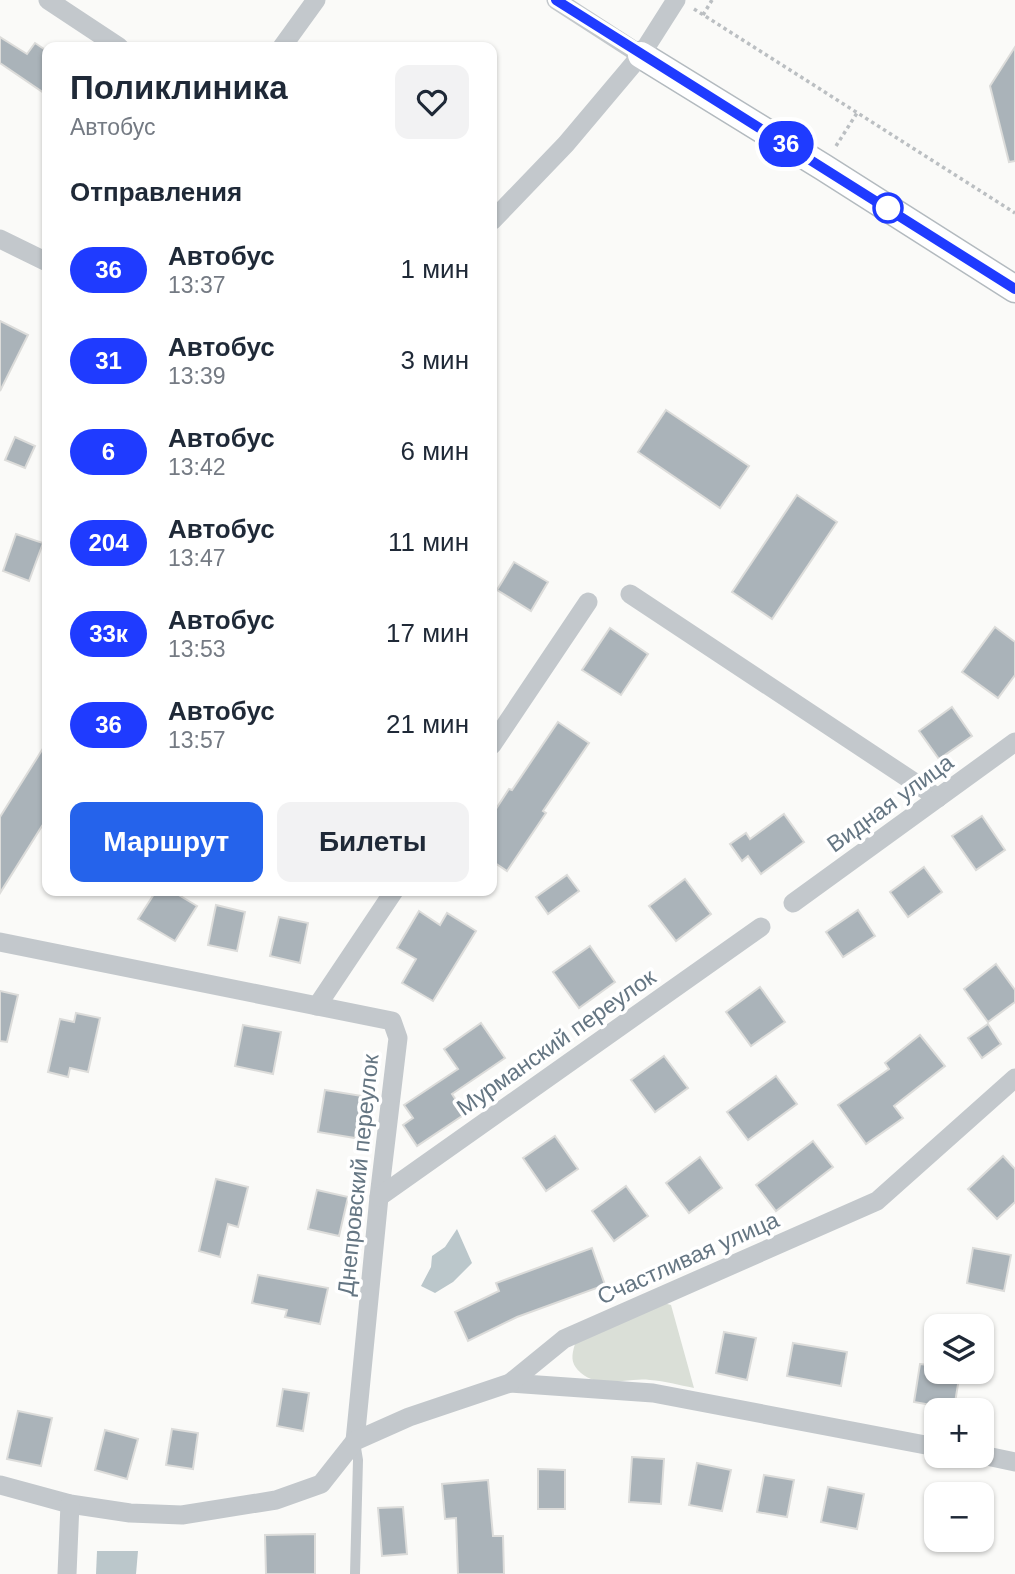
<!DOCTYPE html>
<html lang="ru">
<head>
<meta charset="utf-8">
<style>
  :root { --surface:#fff; --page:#f2f2f3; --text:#1f2937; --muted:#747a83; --accent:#2563eb }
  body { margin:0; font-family:Helvetica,sans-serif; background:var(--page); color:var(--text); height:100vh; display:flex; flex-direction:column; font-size:26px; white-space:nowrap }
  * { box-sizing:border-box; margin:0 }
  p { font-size:23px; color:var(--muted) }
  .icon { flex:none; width:38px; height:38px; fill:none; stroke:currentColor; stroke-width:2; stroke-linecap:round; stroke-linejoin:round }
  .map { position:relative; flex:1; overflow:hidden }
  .panel { position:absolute; left:42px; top:42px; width:455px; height:854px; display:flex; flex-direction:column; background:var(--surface); border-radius:14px; box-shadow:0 2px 5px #0004 }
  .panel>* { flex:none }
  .badge { padding:0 14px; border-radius:23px; font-size:24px; line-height:46px }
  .controls { position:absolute; left:924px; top:1314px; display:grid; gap:14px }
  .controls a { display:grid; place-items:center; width:70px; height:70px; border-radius:14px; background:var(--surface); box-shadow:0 2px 5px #0004; font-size:35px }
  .map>.badge { position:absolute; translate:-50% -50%; box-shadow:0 0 0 4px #fff }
  h2 { padding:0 28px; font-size:26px; line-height:63px }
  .round { display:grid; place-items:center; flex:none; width:74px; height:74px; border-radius:14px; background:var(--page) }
  .head { display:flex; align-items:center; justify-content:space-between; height:119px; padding:0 28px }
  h1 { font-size:33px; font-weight:700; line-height:52px }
  .primary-button { display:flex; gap:14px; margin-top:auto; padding:14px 28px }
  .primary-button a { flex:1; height:80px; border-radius:14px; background:var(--accent); color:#fff; font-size:28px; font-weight:700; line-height:80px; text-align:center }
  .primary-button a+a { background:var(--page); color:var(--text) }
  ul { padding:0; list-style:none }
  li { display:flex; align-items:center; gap:21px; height:91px; padding:0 28px }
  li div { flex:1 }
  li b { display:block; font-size:26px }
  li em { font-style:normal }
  li .badge { min-width:77px; font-weight:700; text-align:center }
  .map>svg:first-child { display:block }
  .green { fill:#dadfd7 }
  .water { fill:#bbc7cb }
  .building { fill:#aab3b9; stroke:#dcdcda; stroke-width:2 }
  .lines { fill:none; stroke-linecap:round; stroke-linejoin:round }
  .secondary-casing { stroke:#b3babf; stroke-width:29 }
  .path { stroke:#bbbfc2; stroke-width:3.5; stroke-dasharray:3.5 3.5; stroke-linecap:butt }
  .lane { stroke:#c3c8cc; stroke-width:10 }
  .street { stroke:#c3c8cc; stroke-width:19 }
  .secondary { stroke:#fff; stroke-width:26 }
  .line-casing { stroke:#fff; stroke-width:16 }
  .line { stroke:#1f3bff; stroke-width:10 }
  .stop-dot { fill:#fff; stroke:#1f3bff; stroke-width:3.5 }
  .labels { text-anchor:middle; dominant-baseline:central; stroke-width:7; stroke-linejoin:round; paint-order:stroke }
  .street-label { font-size:23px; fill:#657683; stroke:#fff }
</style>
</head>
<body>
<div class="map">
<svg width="1015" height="1574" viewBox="0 0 1015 1574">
  <rect width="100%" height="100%" fill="#fafaf8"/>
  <path class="green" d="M660,1302L671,1305L694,1388C679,1385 665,1381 650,1380C626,1377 602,1390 581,1373C571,1364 571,1357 575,1344Z"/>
  <g class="water">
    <polygon points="457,1229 472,1263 453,1282 435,1293 421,1286 431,1267 432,1256 445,1247"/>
    <polygon points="97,1551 138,1551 136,1574 96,1574"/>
  </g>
  <g class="building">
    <polygon points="0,37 27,54 35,43 47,51 47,95 0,63"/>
    <polygon points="1015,47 1015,161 1009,162 990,86"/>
    <polygon points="0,321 28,335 0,391"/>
    <polygon points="666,410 749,466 720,508 638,452"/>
    <polygon points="15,437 35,446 25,468 5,460"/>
    <polygon points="797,495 837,522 772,619 732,592"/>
    <polygon points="16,534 43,543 29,581 3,571"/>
    <polygon points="514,562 548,582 531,611 497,590"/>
    <polygon points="995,627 1015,642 1015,675 998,698 962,672"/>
    <polygon points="610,628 648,654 621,695 582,670"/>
    <polygon points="952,707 972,736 939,759 919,731"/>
    <polygon points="558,722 589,743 543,811 546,813 507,871 492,861 492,815 509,789 512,790"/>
    <polygon points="47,742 47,818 0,893 0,817"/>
    <polygon points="784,814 804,842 761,874 748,856 742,861 730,844 746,833 750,839"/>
    <polygon points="982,816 1005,850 976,870 952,836"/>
    <polygon points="924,867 942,892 908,917 890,892"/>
    <polygon points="567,875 579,891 548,914 536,897"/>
    <polygon points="685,879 711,914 676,941 649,906"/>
    <polygon points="156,891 172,891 197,906 175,941 138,919"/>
    <polygon points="216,905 245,912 237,951 208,945"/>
    <polygon points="858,910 875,936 843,957 826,932"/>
    <polygon points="419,911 440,925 447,913 476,931 433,1001 402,983 416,959 397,948"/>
    <polygon points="279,917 308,923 300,963 270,956"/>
    <polygon points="590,946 615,982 579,1008 553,972"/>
    <polygon points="996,964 1015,990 1015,1002 988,1022 964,989"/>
    <polygon points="760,987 785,1022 751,1046 726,1012"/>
    <polygon points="0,991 18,995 7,1042 0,1041"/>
    <polygon points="76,1013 100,1018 88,1072 70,1068 68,1077 48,1072 60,1019 74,1022"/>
    <polygon points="481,1023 505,1058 452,1094 465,1114 417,1146 403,1125 413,1118 404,1105 458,1069 444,1049"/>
    <polygon points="988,1024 1001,1044 982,1058 968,1038"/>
    <polygon points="243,1025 281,1032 273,1074 235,1066"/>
    <polygon points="920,1035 945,1066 894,1106 903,1118 866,1144 838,1105 889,1069 885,1063"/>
    <polygon points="664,1056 688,1088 655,1112 631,1080"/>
    <polygon points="776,1076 797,1104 748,1140 727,1112"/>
    <polygon points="325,1090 362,1096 355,1138 318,1132"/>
    <polygon points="555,1136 578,1169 546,1191 523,1158"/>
    <polygon points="813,1141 833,1167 776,1211 756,1185"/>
    <polygon points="1003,1156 1015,1169 1015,1202 997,1219 968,1189"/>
    <polygon points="700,1157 722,1188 689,1213 666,1183"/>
    <polygon points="216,1179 248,1187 238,1227 228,1224 220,1257 199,1251"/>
    <polygon points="626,1186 648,1216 614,1241 592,1211"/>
    <polygon points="317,1190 348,1197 339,1236 308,1229"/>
    <polygon points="592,1248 605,1285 517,1317 468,1341 455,1312 499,1291 496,1283"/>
    <polygon points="973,1248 1011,1255 1004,1291 967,1283"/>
    <polygon points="258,1275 328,1288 320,1324 285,1317 287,1310 252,1303"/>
    <polygon points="724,1332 756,1338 747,1380 716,1373"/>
    <polygon points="793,1343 847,1352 841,1386 787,1376"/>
    <polygon points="920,1364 936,1366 936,1372 960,1372 954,1409 914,1402"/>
    <polygon points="283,1389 309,1393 303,1431 277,1426"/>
    <polygon points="18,1411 52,1418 41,1466 7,1459"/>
    <polygon points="172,1429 198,1433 193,1469 166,1465"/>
    <polygon points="105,1430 138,1439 127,1479 95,1470"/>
    <polygon points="632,1457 664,1459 661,1504 629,1502"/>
    <polygon points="697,1463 731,1470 722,1511 689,1505"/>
    <polygon points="538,1469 565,1470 565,1509 538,1509"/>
    <polygon points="764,1475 794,1480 787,1517 757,1512"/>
    <polygon points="488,1480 493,1536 503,1536 504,1574 458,1574 456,1518 445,1519 442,1484"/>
    <polygon points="828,1487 864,1494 857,1529 821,1522"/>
    <polygon points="403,1507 407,1554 382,1556 378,1508"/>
    <polygon points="315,1534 315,1574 266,1574 265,1535"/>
  </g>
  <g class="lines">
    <defs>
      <polyline id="secondary" points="641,55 823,167 1015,289"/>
    </defs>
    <use href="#secondary" class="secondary-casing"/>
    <g class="path">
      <polyline points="694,9 1015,213"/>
      <polyline points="703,15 712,0"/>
      <polyline points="836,146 857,113"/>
    </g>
    <polyline class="lane" points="355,1574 358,1460 355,1442"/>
    <g class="street">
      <polyline points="48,0 119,47"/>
      <polyline points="556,0 641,55"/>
      <polyline points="282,47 316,0"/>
      <polyline points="492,221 566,144 641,55 676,0"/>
      <polyline points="0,239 47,262"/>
      <polyline points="630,594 938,798"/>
      <polyline points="492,745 588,602"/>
      <polyline points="793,903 1015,742"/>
      <polyline points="0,942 392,1021 398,1038 379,1197 355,1441"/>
      <polyline points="317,1006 394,891"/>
      <polyline points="379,1197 761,927"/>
      <polyline points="510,1383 653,1393 936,1447"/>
      <polyline points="982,1455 1015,1462"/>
      <polyline points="0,1485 70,1504 130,1513 182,1515 276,1500 321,1484 355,1441 409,1417 510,1383 564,1339 877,1201 1015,1078"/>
      <polyline points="67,1574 70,1504"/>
    </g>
    <use href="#secondary" class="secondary"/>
  </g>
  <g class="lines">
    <defs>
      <polyline id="line" points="556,0 1015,289"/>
    </defs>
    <use href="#line" class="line-casing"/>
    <use href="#line" class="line"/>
  </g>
  <circle class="stop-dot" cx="888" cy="208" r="14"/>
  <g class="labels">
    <g class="street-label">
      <text transform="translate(890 803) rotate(-36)">Видная улица</text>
      <text transform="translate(556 1042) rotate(-35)">Мурманский переулок</text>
      <text transform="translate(358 1175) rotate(-84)">Днепровский переулок</text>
      <text transform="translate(688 1258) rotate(-24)">Счастливая улица</text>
    </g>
  </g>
</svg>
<div class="controls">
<a><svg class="icon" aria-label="layers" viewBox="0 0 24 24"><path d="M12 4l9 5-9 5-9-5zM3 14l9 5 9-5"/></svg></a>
<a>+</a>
<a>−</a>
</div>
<b class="badge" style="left:786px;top:144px;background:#1f3bff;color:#fff">36</b>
<section class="panel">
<div class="head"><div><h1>Поликлиника</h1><p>Автобус</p></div><a class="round"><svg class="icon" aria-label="heart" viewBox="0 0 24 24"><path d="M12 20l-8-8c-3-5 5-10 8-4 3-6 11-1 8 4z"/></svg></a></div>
<h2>Отправления</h2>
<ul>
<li><span class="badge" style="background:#1f3bff;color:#fff">36</span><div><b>Автобус</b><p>13:37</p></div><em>1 мин</em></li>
<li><span class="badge" style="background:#1f3bff;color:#fff">31</span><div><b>Автобус</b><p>13:39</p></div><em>3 мин</em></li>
<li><span class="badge" style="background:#1f3bff;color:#fff">6</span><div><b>Автобус</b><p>13:42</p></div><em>6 мин</em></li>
<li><span class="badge" style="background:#1f3bff;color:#fff">204</span><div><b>Автобус</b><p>13:47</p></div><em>11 мин</em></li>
<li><span class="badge" style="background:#1f3bff;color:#fff">33к</span><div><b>Автобус</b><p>13:53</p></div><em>17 мин</em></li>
<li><span class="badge" style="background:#1f3bff;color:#fff">36</span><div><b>Автобус</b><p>13:57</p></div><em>21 мин</em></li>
</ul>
<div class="primary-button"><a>Маршрут</a><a>Билеты</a></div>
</section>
</div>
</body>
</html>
